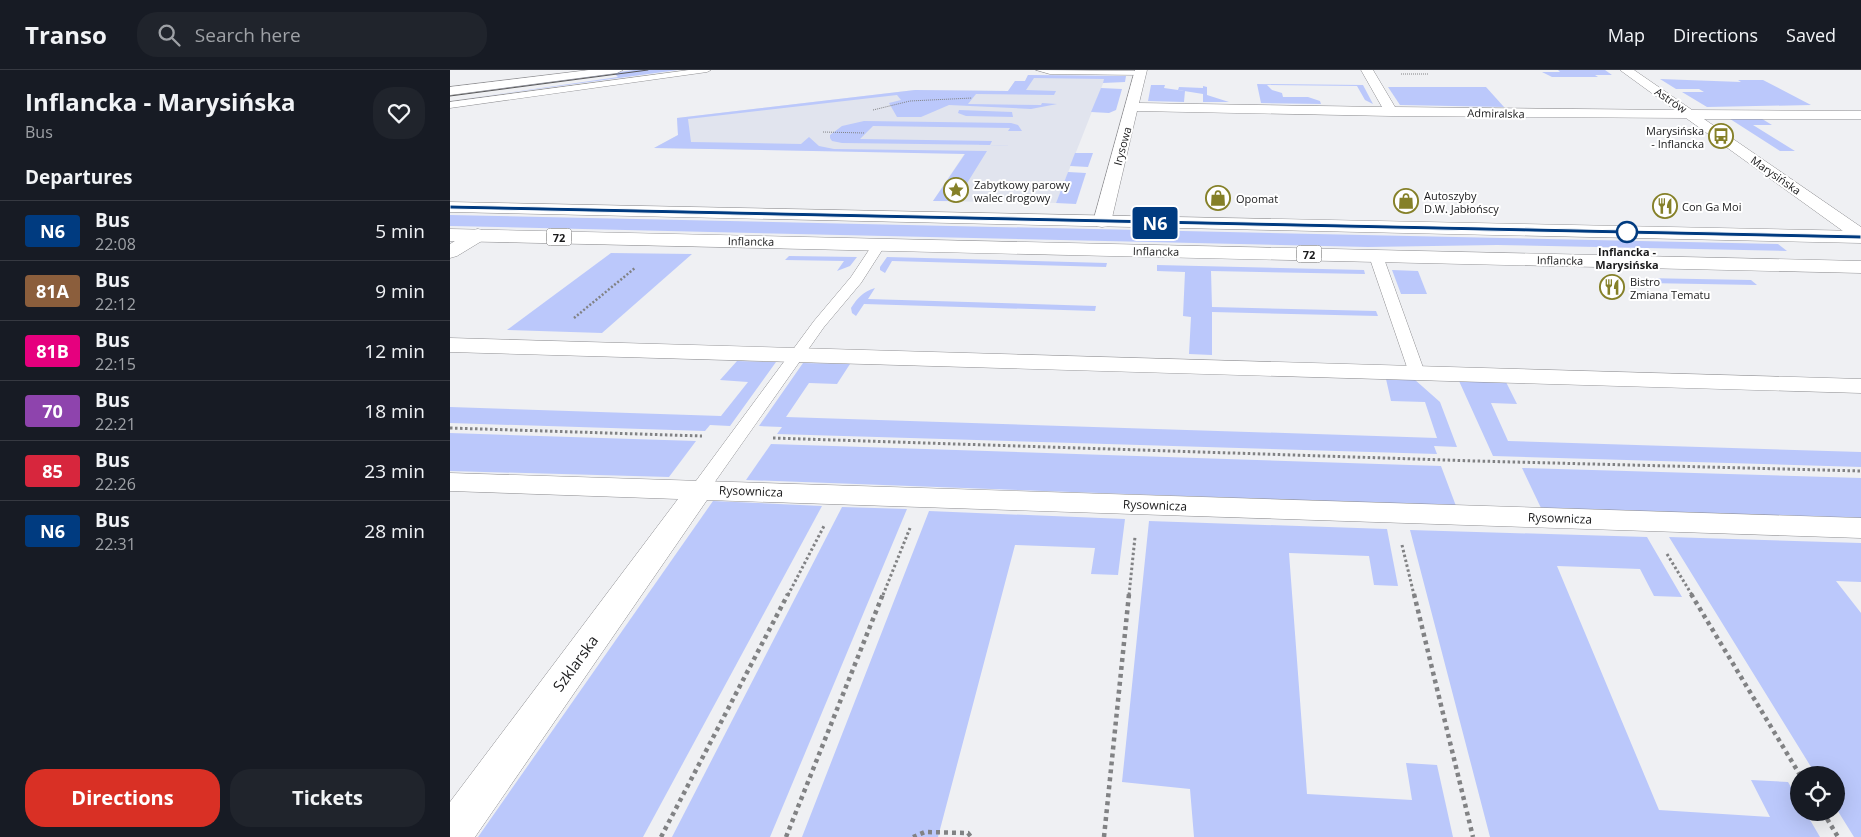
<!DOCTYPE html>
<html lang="en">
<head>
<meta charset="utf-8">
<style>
  :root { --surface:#171b24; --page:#20242c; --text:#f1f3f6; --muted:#9ea1a6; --line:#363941; --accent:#d93025 }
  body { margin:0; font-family:"Open Sans",sans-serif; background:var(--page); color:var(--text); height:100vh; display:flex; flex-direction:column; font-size:19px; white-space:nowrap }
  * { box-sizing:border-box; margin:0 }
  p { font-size:16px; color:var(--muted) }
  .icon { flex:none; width:28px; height:28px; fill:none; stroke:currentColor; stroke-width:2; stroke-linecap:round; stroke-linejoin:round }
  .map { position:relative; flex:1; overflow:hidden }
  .side { display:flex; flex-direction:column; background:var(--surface); width:450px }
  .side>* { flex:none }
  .badge { padding:0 10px; border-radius:4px; font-size:18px; line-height:32px }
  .tools { position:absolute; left:1340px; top:696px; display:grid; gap:10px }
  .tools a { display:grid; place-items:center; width:55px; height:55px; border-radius:50%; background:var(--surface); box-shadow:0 5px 20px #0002; font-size:25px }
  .map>.badge { position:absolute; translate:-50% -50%; box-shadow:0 0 0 2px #fff }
  h2 { padding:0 25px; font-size:19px; line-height:45px }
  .round { display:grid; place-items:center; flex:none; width:52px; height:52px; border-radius:20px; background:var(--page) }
  .headline { display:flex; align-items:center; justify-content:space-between; height:85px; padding:0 25px }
  h1 { font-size:24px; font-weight:700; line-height:38px }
  .button { display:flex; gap:10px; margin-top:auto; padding:10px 25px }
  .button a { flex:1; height:58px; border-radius:20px; background:var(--accent); color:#fff; font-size:20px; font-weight:700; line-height:58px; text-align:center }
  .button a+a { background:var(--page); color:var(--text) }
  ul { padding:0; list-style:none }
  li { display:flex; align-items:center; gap:15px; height:60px; padding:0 25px; border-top:1px solid var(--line) }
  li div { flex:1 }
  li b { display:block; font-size:19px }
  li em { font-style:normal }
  li .badge { min-width:55px; font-weight:700; text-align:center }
  header { display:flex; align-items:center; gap:30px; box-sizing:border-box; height:70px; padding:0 25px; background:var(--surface); border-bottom:1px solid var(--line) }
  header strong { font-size:24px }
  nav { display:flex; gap:28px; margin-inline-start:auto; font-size:18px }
  .search { width:350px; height:45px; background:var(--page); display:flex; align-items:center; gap:12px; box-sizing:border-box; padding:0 18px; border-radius:20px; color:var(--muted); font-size:19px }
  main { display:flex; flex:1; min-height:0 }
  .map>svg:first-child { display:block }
  .built { fill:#e1e4ee }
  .green { fill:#bbc8fb }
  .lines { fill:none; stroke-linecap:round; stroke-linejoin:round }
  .service-casing { stroke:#8e8e91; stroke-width:1 }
  .minor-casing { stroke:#8e8e91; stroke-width:1 }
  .tertiary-casing { stroke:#8e8e91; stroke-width:1 }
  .primary-casing { stroke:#8e8e91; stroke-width:1 }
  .path-far3 { stroke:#818284; stroke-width:1; stroke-dasharray:1 1; stroke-linecap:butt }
  .path-far2 { stroke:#818284; stroke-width:2.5; stroke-dasharray:2 2; stroke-linecap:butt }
  .path-far1 { stroke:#818284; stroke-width:3; stroke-dasharray:2.5 2.5; stroke-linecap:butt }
  .path { stroke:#818284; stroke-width:4.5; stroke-dasharray:4 4; stroke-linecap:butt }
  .service { fill:#fff; fill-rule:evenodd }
  .minor { fill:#fff; fill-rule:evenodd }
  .tertiary { fill:#fff; fill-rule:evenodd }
  .primary { fill:#fff; fill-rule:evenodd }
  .tram { stroke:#59595a; stroke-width:1 }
  .line { fill:#003b80; stroke:#fff }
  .stop-dot { fill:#fff; stroke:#003b80; stroke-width:2.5 }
  .labels { text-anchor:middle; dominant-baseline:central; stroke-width:4; stroke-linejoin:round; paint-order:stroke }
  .far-street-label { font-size:11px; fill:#1a1a1b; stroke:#fff }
  .far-poi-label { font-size:11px; fill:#1a1a1b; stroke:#fff; text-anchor:start }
  .shield { fill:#fff; stroke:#5f5f5f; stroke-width:1 }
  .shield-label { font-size:11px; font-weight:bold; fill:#1a1a1b }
  .far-stop-label { font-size:11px; font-weight:bold; fill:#1a1a1b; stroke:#fff }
  .street-label { font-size:12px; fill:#1a1a1b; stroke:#fff }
  .near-street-label { font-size:15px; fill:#1a1a1b; stroke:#fff }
</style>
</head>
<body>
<header>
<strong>Transo</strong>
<div class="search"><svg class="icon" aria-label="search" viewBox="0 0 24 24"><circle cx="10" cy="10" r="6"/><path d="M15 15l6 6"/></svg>Search here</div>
<nav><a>Map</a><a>Directions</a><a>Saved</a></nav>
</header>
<main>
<section class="side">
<div class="headline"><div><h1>Inflancka - Marysińska</h1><p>Bus</p></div><a class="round"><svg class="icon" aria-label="heart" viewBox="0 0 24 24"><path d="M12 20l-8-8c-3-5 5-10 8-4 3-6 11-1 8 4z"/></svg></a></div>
<h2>Departures</h2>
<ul>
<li><span class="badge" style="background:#003b80;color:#fff">N6</span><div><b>Bus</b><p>22:08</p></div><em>5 min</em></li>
<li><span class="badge" style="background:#8b5e3c;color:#fff">81A</span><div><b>Bus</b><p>22:12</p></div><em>9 min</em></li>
<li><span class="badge" style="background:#e6007e;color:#fff">81B</span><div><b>Bus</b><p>22:15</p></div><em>12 min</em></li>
<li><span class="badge" style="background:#8e44ad;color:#fff">70</span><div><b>Bus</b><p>22:21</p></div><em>18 min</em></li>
<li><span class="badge" style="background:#d7263d;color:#fff">85</span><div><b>Bus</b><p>22:26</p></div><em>23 min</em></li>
<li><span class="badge" style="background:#003b80;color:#fff">N6</span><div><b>Bus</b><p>22:31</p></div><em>28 min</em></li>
</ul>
<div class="button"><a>Directions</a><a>Tickets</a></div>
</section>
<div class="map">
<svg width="1411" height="767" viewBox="0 0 1411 767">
  <rect width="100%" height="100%" fill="#eff0f3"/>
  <polygon class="built" points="578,5 656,6 606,133 483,131 515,83 204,78 228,65 227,48 465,20 558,21 565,11 575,11"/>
  <g class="green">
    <polygon points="184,0 228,0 0,31 168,7 165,4 16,23 0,24"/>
    <polygon points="1108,0 1155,0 1162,5 1145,5 1148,7 1102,7 1092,2 1110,2"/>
    <polygon points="578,5 676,6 675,12 653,13 654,9 584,8 576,20 606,21 604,25 526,24 518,34 591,35 592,33 607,34 581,39 499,35 471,47 447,47 439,33 451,30 447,25 238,49 241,72 351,74 359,67 369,76 384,79 537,81 506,131 483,131 515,84 204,78 228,65 227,48 465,20 558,21 565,11 575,11"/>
    <polygon points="1210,9 1291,12 1288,10 1313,10 1361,35 1257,37 1232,22 1254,22 1249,19 1226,19"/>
    <polygon points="807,14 913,15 923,34 915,30 907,16 817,15 822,20 832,23 833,27 858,27 870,31 871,34 811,33"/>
    <polygon points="701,15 715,15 714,18 735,21 734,32 698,31"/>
    <polygon points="753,16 757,17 757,25 779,32 753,32 753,24 728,20 729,17 753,18"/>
    <polygon points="938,17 1036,17 1054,37 950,35"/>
    <polygon points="651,18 672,19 666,40 659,43 641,42"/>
    <polygon points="509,40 562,42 563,47 516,46 508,43"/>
    <polygon points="1277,47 1309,47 1322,55 1303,55 1345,81 1330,81"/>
    <polygon points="414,51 561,53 568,55 572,61 558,61 560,58 423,56 410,69 542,71 540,75 628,76 392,73 382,71 380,68 380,65 392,56"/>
    <polygon points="625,83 643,83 638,97 620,96"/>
    <polygon points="618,102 636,103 626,134 606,133"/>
    <polygon points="0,145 1328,174 1337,181 1047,175 918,177 0,156"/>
    <polygon points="161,183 242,184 152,263 57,260"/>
    <polygon points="339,186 407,187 400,196 387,201 394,191 335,190"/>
    <polygon points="437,187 657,193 656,197 442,191 435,203 430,200 430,197"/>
    <polygon points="707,195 914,200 915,204 761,201 762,237 926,241 928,246 762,242 762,285 739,284 741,247 733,246 735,202 707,201"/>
    <polygon points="942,200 968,201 977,224 951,224"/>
    <polygon points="1192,208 1301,210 1307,215 1196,213"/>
    <path d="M425,218L418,229L646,236L645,241L414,234L406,246L402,243L401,238C408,227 413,222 425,218Z"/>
    <polygon points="287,291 326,292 280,356 260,355 255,361 0,353 0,337 271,346 298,312 270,310"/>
    <polygon points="353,293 400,294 387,314 359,313 336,347 987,368 975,332 941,331 936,309 964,309 990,332 1007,377 984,376 987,384 327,364 332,357 309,356"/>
    <polygon points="1009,311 1056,312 1067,334 1041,333 1058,371 1411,382 1411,397 1043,386"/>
    <polygon points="0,363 246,371 219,407 0,401"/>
    <polygon points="321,374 991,396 1006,436 296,410"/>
    <polygon points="1072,398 1411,408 1411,448 1091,438"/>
    <polygon points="263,431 372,436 193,767 28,767"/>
    <polygon points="392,437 457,439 320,767 222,767"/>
    <polygon points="479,441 675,449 668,505 641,504 645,478 565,475 488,767 352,767"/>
    <polygon points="699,451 937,459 948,516 924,515 919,486 839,483 857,724 962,730 956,693 987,695 1003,767 744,767 740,719 672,712"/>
    <polygon points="960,460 1197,467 1232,527 1204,526 1190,499 1107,496 1209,740 1320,747 1301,710 1338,712 1349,730 1349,742 1356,743 1370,767 1040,767"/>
    <polygon points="1219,467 1411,473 1411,512 1386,511 1411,543 1411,767 1404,767 1386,738 1386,705 1366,705"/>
  </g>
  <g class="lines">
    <defs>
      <g id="service">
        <polygon points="239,0 261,0 257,2 0,38 0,32"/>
        <polygon points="586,0 691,1 695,3 691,5 600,4"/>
        <polygon points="430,170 436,174 411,213 374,257 257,423 250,425 243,423 240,419 243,415 364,251 401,207 425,171"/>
        <polygon points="926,182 933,186 975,303 973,306 961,306 959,303 919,186"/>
      </g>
      <g id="minor">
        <polygon points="685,0 697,0 689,33 932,37 911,0 923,0 945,37 1225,40 1170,0 1184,0 1242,40 1411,41 1411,49 1254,49 1411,157 1411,171 1404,169 1236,48 941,46 687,41 661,152 658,156 652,157 646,156 643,152"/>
        <polygon points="0,268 1411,309 1411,323 0,282"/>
        <polygon points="0,403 1411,448 1411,468 257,430 25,767 0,767 0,732 228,429 0,421"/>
      </g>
      <g id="tertiary">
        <polygon points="139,0 173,0 167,3 0,25 0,17"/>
        <polygon points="28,159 35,161 37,165 35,169 7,186 0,188 0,174 21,161"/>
      </g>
      <g id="primary">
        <polygon points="0,132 1411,161 1411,173 0,142"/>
        <polygon points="0,159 1411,191 1411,203 0,171"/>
      </g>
    </defs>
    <use href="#service" class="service-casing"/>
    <use href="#minor" class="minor-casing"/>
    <use href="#tertiary" class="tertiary-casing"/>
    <use href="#primary" class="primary-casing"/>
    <g class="path-far3">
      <polyline points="951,4 978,4"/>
      <polyline points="423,40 460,31 522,28"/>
      <polyline points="373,62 415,63"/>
    </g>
    <polyline class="path-far2" points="124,248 185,198"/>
    <g class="path-far1">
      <polyline points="0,358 252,366"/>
      <polyline points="323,368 1026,391 1411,401"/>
      <polyline points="952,475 964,525"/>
      <polyline points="1217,484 1242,525"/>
      <polyline points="338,525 374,456"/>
      <polyline points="433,525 460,458"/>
      <polyline points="679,525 685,467"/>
    </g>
    <g class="path">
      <polyline points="964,524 1023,767"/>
      <polyline points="1241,524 1350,705"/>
      <polyline points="1373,742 1388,767"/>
      <polyline points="211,767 338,524"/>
      <polyline points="336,767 433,524"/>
      <polyline points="463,767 475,762 518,763 521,767"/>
      <polyline points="654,767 679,524"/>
    </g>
    <use href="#service" class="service"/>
    <use href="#minor" class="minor"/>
    <use href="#tertiary" class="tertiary"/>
    <use href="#primary" class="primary"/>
    <polyline class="tram" points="0,26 198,0"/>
  </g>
  <polygon class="line" points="0,135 1411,165 1411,169 0,139"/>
  <defs>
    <symbol id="bus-ring" viewBox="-11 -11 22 22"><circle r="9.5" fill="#fff" stroke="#858028" stroke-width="1.5"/><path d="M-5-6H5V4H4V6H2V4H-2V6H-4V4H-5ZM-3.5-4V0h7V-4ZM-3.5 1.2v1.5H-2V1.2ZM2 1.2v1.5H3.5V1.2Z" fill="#858028"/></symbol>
    <symbol id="sight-ring" viewBox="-11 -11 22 22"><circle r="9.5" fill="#fff" stroke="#858028" stroke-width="1.5"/><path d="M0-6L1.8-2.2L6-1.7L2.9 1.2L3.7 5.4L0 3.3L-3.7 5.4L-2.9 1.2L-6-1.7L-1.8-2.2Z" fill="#858028"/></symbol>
    <symbol id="shop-ring" viewBox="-11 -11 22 22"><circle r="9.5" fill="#fff" stroke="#858028" stroke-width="1.5"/><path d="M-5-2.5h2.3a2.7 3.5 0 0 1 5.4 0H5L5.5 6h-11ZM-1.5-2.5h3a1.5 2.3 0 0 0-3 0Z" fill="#858028"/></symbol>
    <symbol id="restaurant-ring" viewBox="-11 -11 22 22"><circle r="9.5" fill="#fff" stroke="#858028" stroke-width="1.5"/><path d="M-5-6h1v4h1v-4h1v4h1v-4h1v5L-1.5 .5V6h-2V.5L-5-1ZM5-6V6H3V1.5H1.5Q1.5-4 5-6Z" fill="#858028"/></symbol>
  </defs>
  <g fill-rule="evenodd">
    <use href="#bus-ring" x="1257" y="52" width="28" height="28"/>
    <use href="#sight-ring" x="492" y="106" width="28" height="28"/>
    <use href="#shop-ring" x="754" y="114" width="28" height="28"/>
    <use href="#shop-ring" x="942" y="117" width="28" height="28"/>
    <use href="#restaurant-ring" x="1201" y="122" width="28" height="28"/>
    <use href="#restaurant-ring" x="1148" y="203" width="28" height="28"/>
  </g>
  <circle class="stop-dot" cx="1177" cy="162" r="10"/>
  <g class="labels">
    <g class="far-street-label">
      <text transform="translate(1221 30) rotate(34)">Astrów</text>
      <text transform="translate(1046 43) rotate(1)">Admiralska</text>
      <text transform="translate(672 76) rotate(-75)">Irysowa</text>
      <text transform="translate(1326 105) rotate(35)">Marysińska</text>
      <text transform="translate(301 171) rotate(1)">Inflancka</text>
      <text transform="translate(706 181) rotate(1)">Inflancka</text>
      <text transform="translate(1110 190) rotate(1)">Inflancka</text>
    </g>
    <g class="far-poi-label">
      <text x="1254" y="60" text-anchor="end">Marysińska<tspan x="1254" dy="13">- Inflancka</tspan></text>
      <text x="524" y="114">Zabytkowy parowy<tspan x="524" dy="13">walec drogowy</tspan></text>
      <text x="974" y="125">Autoszyby<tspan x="974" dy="13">D.W. Jabłońscy</tspan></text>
      <text x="786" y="128">Opomat</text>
      <text x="1232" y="136">Con Ga Moi</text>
      <text x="1180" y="211">Bistro<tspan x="1180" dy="13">Zmiana Tematu</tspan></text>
    </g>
    <g class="shield">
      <rect x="96.5" y="158.5" width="25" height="17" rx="4"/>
      <rect x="846.5" y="175.5" width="25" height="17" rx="4"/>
    </g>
    <g class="shield-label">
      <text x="109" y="167">72</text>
      <text x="859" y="184">72</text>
    </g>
    <g class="far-stop-label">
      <text x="1177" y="181">Inflancka -<tspan x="1177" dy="13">Marysińska</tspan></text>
    </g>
    <g class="street-label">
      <text transform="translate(301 421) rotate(2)">Rysownicza</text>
      <text transform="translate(705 435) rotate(2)">Rysownicza</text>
      <text transform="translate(1110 448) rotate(2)">Rysownicza</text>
    </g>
    <g class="near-street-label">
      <text transform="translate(125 593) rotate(-54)">Szklarska</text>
    </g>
  </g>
</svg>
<div class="tools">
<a><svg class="icon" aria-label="locate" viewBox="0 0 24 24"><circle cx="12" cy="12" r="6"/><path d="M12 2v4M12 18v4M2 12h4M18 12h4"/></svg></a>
</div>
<b class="badge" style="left:705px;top:153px;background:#003b80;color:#fff">N6</b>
</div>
</main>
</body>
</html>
